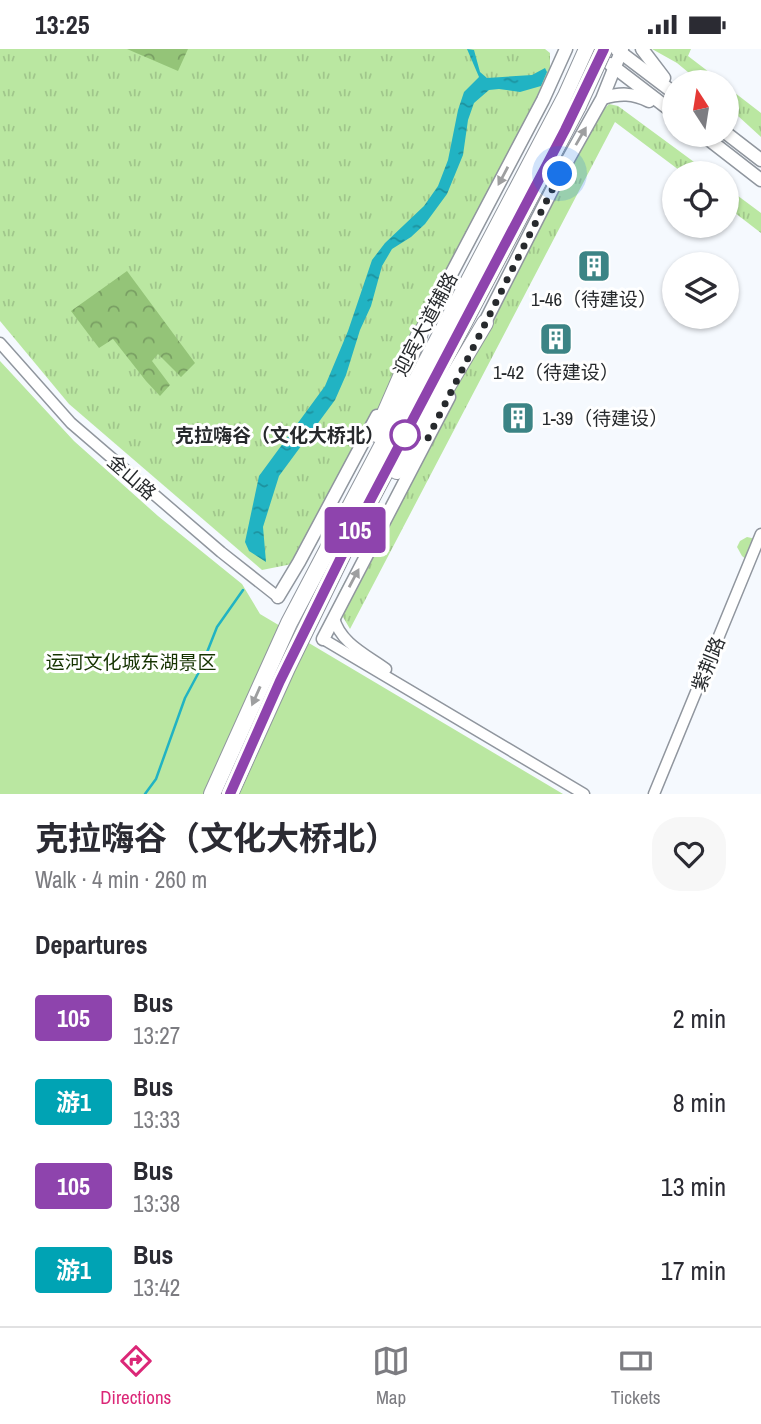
<!DOCTYPE html>
<html lang="en">
<head>
<meta charset="utf-8">
<style>
  :root { --surface:#fff; --page:#f7f7f7; --text:#2b2b33; --muted:#7c7c81; --line:#e1e1e2; --accent:#db2777 }
  body { margin:0; font-family:"Archivo Narrow","Noto Sans SC",sans-serif; background:var(--page); color:var(--text); height:100vh; display:flex; flex-direction:column; font-size:26px; white-space:nowrap }
  * { box-sizing:border-box; margin:0 }
  p { font-size:23px; color:var(--muted) }
  .icon { flex:none; width:38px; height:38px; fill:none; stroke:currentColor; stroke-width:2; stroke-linecap:round; stroke-linejoin:round }
  .map { position:relative; height:745px; overflow:hidden }
  .details { display:flex; flex-direction:column; background:var(--surface); flex:1 }
  .details>* { flex:none }
  .badge { padding:0 14px; border-radius:5px; font-size:24px; line-height:46px }
  .needle { width:46px; rotate:348deg }
  .tools { position:absolute; left:662px; top:21px; display:grid; gap:14px }
  .tools a { display:grid; place-items:center; width:77px; height:77px; border-radius:50%; background:var(--surface); box-shadow:0 2px 5px #0004; font-size:35px }
  .you { position:absolute; width:35px; height:35px; margin:-18px; border:5px solid #fff; border-radius:50%; background:#1a73e8; box-shadow:0 0 0 10px #1a73e833 }
  .map>.badge { position:absolute; translate:-50% -50%; box-shadow:0 0 0 4px #fff }
  h2 { padding:0 35px; font-size:26px; line-height:63px }
  .round { display:grid; place-items:center; flex:none; width:74px; height:74px; border-radius:28px; background:var(--page) }
  .head { display:flex; align-items:center; justify-content:space-between; height:119px; padding:0 35px }
  h1 { font-size:33px; font-weight:700; line-height:52px }
  ul { padding:0; list-style:none }
  li { display:flex; align-items:center; gap:21px; height:84px; padding:0 35px }
  li div { flex:1 }
  li b { display:block; font-size:26px }
  li em { font-style:normal }
  li .badge { min-width:77px; font-weight:700; text-align:center }
  .status { display:flex; justify-content:space-between; align-items:center; height:49px; padding:0 35px; background:var(--surface); direction:ltr }
  .status svg { height:19px; fill:currentColor }
  .dock { display:flex; justify-content:space-around; align-items:center; height:98px; border-top:2px solid var(--line); background:var(--surface); font-size:19px; color:var(--muted) }
  .dock a { display:grid; justify-items:center; gap:4px }
  .dock .on { color:var(--accent) }
  .map>svg:first-child { display:block }
  .grass { fill:url(#grass-tufts) }
  .forest { fill:url(#forest-crowns) }
  .green { fill:#bae7a1 }
  .water { fill:url(#water-ripples) }
  .lines { fill:none; stroke-linecap:round; stroke-linejoin:round }
  .stream { stroke:#21b3c3; stroke-width:2.5 }
  .minor-casing { stroke:#90969e; stroke-width:13 }
  .major-casing { stroke:#90969e; stroke-width:15 }
  .highway-casing { stroke:#90969e; stroke-width:18 }
  .minor { stroke:#fff; stroke-width:10 }
  .major { stroke:#fff; stroke-width:12 }
  .highway { stroke:#fff; stroke-width:16 }
  .highway-bridge-casing { stroke:#90969e; stroke-width:18; stroke-linecap:butt }
  .highway-bridge { stroke:#fff; stroke-width:16 }
  .oneway { fill:#9e9fa0 }
  .line-casing { stroke:#fff; stroke-width:16 }
  .line { stroke:#8e44ad; stroke-width:10 }
  .walk { stroke:#272a2d; stroke-width:7; stroke-dasharray:0 12.6 }
  .stop-dot { fill:#fff; stroke:#8e44ad; stroke-width:3.5 }
  .labels { text-anchor:middle; dominant-baseline:central; stroke-width:6; stroke-linejoin:round; paint-order:stroke }
  .poi-label { font-size:19px; fill:#272a2d; stroke:#fff }
  .street-label { font-size:19px; fill:#272a2d; stroke:#fff }
  .stop-label { font-size:19px; font-weight:bold; fill:#272a2d; stroke:#fff; text-anchor:end }
  .park-label { font-size:19px; fill:#153300; stroke:#fff }
</style>
</head>
<body>
<div class="status"><b>13:25</b><svg viewBox="0 0 49 12"><path d="M0 12V9h3v3zM5 12V6h3v6zM10 12V3h3v9zM15 12V0h3v12zM26 1h20v11H26zM47 4h2v5h-2z"/></svg></div>
<div class="map">
<svg width="761" height="745" viewBox="0 0 761 745">
  <defs>
    <pattern id="grass-tufts" width="24" height="20" patternUnits="userSpaceOnUse" patternTransform="scale(1.75)"><rect width="24" height="20" fill="#bae7a1"/><path d="M3 7l-1-3M5 7V3M7 7l1-3M15 17l-1-3M17 17v-4M19 17l1-3" fill="none" stroke="#a0c68b"/></pattern>
    <pattern id="forest-crowns" width="20" height="18" patternUnits="userSpaceOnUse" patternTransform="scale(1.75)"><rect width="20" height="18" fill="#94c478"/><path d="M2 6a3 3 0 1 1 6 0M12 15a3 3 0 1 1 6 0" fill="none" stroke="#799f63"/></pattern>
    <pattern id="water-ripples" width="26" height="14" patternUnits="userSpaceOnUse" patternTransform="scale(1.75)"><rect width="26" height="14" fill="#21b3c3"/><path d="M2 4q2-2 4 0t4 0M15 11q2-2 4 0t4 0" fill="none" stroke="#1d929f"/></pattern>
  </defs>
  <rect width="100%" height="100%" fill="#f5f9fe"/>
  <g class="grass">
    <polygon points="0,0 545,0 550,4 550,45 302,513 262,521 69,355 0,272"/>
    <polygon points="652,0 691,0 688,7 722,33 700,33 677,14"/>
    <polygon points="726,37 761,64 761,88 726,56"/>
    <polygon points="609,55 618,57 709,124 683,124 615,73 350,580 336,556 338,545 602,62"/>
    <polygon points="726,138 761,164 761,184 726,157"/>
  </g>
  <g class="forest">
    <polygon points="127,0 188,0 178,22"/>
    <polygon points="127,222 195,314 181,328 158,305 152,312 170,336 160,347 146,332 113,290 99,299 71,262"/>
  </g>
  <g class="green">
    <polygon points="0,312 74,392 158,467 242,535 260,565 563,745 0,745"/>
    <polygon points="747,488 756,490 747,511 742,507 737,498 740,492"/>
  </g>
  <polygon class="water" points="467,0 474,1 480,23 487,29 532,26 545,19 547,23 541,37 520,43 499,40 489,41 474,54 468,71 463,106 447,145 425,175 411,188 392,200 382,217 371,257 360,281 346,326 335,351 279,427 263,478 266,513 249,502 245,493 259,427 325,337 348,282 372,211 385,194 424,157 438,137 448,111 458,61 464,43 479,28"/>
  <g class="lines">
    <polyline class="stream" points="145,745 156,730 185,649 200,621 217,578 243,541"/>
    <defs>
      <g id="minor">
        <polyline points="0,294 71,374 221,503 278,548"/>
        <path d="M334,569C340,594 367,606 386,620"/>
        <polyline points="323,590 584,745"/>
        <polyline points="654,745 761,485"/>
      </g>
      <g id="major">
        <polyline points="616,0 674,44"/>
        <polyline points="642,0 664,29"/>
        <polyline points="610,15 674,64"/>
        <path d="M603,49C620,44 633,44 649,52"/>
        <polyline points="726,84 761,111"/>
        <polyline points="703,86 761,131"/>
        <polyline points="481,281 560,125 602,50 622,0"/>
        <polyline points="416,292 543,51 566,0"/>
        <polyline points="278,548 299,513 377,367"/>
        <polyline points="323,590 449,348"/>
      </g>
      <g id="highway">
        <polyline points="376,385 420,284"/>
        <polyline points="397,422 485,274"/>
        <polyline points="212,745 289,574 566,47 587,0"/>
        <polyline points="230,745 287,619 351,488 578,57"/>
      </g>
    </defs>
    <use href="#minor" class="minor-casing"/>
    <use href="#major" class="major-casing"/>
    <use href="#highway" class="highway-casing"/>
    <use href="#minor" class="minor"/>
    <use href="#major" class="major"/>
    <use href="#highway" class="highway"/>
    <defs>
      <polyline id="highway-bridge" points="578,57 604,0"/>
    </defs>
    <use href="#highway-bridge" class="highway-bridge-casing"/>
    <use href="#highway-bridge" class="highway-bridge"/>
  </g>
  <defs><path id="oneway-solid" d="M-6-.8H1V-3.2L6.5 0L1 3.2V.8H-6Z" transform="scale(1.75)"/></defs>
  <g class="oneway">
    <use href="#oneway-solid" transform="translate(581 87) rotate(-60)"/>
    <use href="#oneway-solid" transform="translate(503 127) rotate(118)"/>
    <use href="#oneway-solid" transform="translate(354 529) rotate(-62)"/>
    <use href="#oneway-solid" transform="translate(256 647) rotate(114)"/>
  </g>
  <g class="lines">
    <defs>
      <polyline id="line" points="230,745 280,632 351,488 565,81 604,0"/>
    </defs>
    <use href="#line" class="line-casing"/>
    <use href="#line" class="line"/>
    <polyline class="walk" points="405,386 427,391 560,125"/>
  </g>
  <defs>
    <symbol id="building-square" viewBox="-11 -11 22 22"><rect x="-9" y="-9" width="18" height="18" rx="4" fill="#3c8485" stroke="#fff"/><path d="M-4-6H4V6H1V3H-1V6H-4ZM-2.5-4.3h1.7v1.8h-1.7ZM.8-4.3h1.7v1.8H.8ZM-2.5-1h1.7V.8h-1.7ZM.8-1h1.7V.8H.8Z" fill="#fff"/></symbol>
  </defs>
  <g fill-rule="evenodd">
    <use href="#building-square" x="575" y="198" width="38" height="38"/>
    <use href="#building-square" x="537" y="271" width="38" height="38"/>
    <use href="#building-square" x="499" y="350" width="38" height="38"/>
  </g>
  <circle class="stop-dot" cx="405" cy="386" r="14"/>
  <g class="labels">
    <g class="poi-label">
      <text x="594" y="250">1-46（待建设）</text>
      <text x="556" y="323">1-42（待建设）</text>
      <text x="542" y="369" text-anchor="start">1-39（待建设）</text>
    </g>
    <g class="street-label">
      <text transform="translate(425 275) rotate(-62)">迎宾大道辅路</text>
      <text transform="translate(132 428) rotate(41)">金山路</text>
      <text transform="translate(708 615) rotate(-68)">紫荆路</text>
    </g>
    <g class="stop-label">
      <text x="384" y="386">克拉嗨谷（文化大桥北）</text>
    </g>
    <g class="park-label">
      <text x="131" y="613">运河文化城东湖景区</text>
    </g>
  </g>
</svg>
<div class="tools">
<a><svg class="needle" viewBox="-14 -14 28 28"><path d="M0-13l5 13h-10z" fill="#e53935"/><path d="M0 13l5-13h-10z" fill="#7c7c81"/></svg></a>
<a><svg class="icon" aria-label="locate" viewBox="0 0 24 24"><circle cx="12" cy="12" r="6"/><path d="M12 2v4M12 18v4M2 12h4M18 12h4"/></svg></a>
<a><svg class="icon" aria-label="layers" viewBox="0 0 24 24"><path d="M12 4l9 5-9 5-9-5zM3 14l9 5 9-5"/></svg></a>
</div>
<div class="you" style="left:560px;top:125px"></div>
<b class="badge" style="left:355px;top:481px;background:#8e44ad;color:#fff">105</b>
</div>
<section class="details">
<div class="head"><div><h1>克拉嗨谷（文化大桥北）</h1><p>Walk · 4 min · 260 m</p></div><a class="round"><svg class="icon" aria-label="heart" viewBox="0 0 24 24"><path d="M12 20l-8-8c-3-5 5-10 8-4 3-6 11-1 8 4z"/></svg></a></div>
<h2>Departures</h2>
<ul>
<li><span class="badge" style="background:#8e44ad;color:#fff">105</span><div><b>Bus</b><p>13:27</p></div><em>2 min</em></li>
<li><span class="badge" style="background:#00a3b4;color:#fff">游1</span><div><b>Bus</b><p>13:33</p></div><em>8 min</em></li>
<li><span class="badge" style="background:#8e44ad;color:#fff">105</span><div><b>Bus</b><p>13:38</p></div><em>13 min</em></li>
<li><span class="badge" style="background:#00a3b4;color:#fff">游1</span><div><b>Bus</b><p>13:42</p></div><em>17 min</em></li>
</ul>
</section>
<nav class="dock">
<a class="on"><svg class="icon" aria-label="directions" viewBox="0 0 24 24"><path d="M12 3l9 9-9 9-9-9zM9 14v-3h6M13 9l2 2-2 2"/></svg>Directions</a>
<a><svg class="icon" aria-label="map" viewBox="0 0 24 24"><path d="M3 6l6-2 6 2 6-2v14l-6 2-6-2-6 2zM9 4v14M15 6v14"/></svg>Map</a>
<a><svg class="icon" aria-label="tickets" viewBox="0 0 24 24"><path d="M3 7h18v10H3zM15 7v10"/></svg>Tickets</a>
</nav>
</body>
</html>
